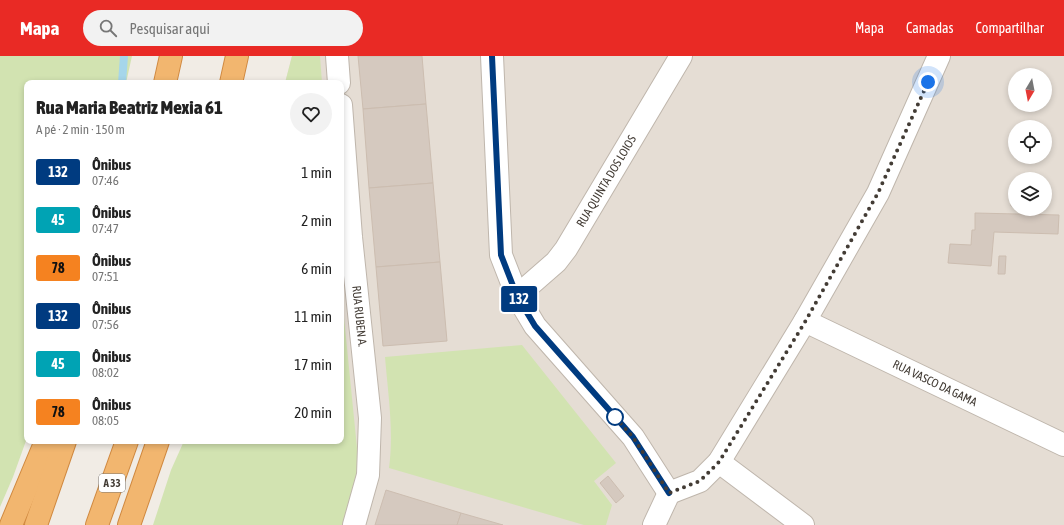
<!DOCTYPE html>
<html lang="pt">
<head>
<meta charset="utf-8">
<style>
  :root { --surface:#fff; --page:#f2f2f2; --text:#222; --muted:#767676; --accent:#e92a25 }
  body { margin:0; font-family:"Asap Condensed",sans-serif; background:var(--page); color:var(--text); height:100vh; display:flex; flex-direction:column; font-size:15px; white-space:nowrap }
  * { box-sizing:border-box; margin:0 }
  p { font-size:13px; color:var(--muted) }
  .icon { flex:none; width:22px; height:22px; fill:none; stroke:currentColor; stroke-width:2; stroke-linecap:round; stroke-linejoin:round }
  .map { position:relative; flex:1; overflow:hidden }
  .side { position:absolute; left:24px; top:24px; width:320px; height:364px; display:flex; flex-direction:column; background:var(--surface); border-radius:8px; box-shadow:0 2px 6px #0003 }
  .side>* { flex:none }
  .badge { padding:0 8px; border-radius:3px; font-size:14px; line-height:26px }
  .needle { width:26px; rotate:190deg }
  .controls { position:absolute; left:1008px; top:12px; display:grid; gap:8px }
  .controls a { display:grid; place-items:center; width:44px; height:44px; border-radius:50%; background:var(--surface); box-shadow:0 2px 6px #0003; font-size:20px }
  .you { position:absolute; width:20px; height:20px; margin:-10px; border:3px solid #fff; border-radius:50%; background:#1a73e8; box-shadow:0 0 0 6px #1a73e833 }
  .map>.badge { position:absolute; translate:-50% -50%; box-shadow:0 0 0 2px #fff }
  .round { display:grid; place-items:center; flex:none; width:42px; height:42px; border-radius:21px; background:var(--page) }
  .overview { display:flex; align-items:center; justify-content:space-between; height:68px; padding:0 12px }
  h1 { font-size:19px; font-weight:800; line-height:30px }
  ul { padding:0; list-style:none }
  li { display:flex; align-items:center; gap:12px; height:48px; padding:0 12px }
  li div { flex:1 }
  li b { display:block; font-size:15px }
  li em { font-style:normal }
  li .badge { min-width:44px; font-weight:700; text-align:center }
  header { display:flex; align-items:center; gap:24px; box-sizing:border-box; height:56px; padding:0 20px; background:var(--accent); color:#fff }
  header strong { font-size:19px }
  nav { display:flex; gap:22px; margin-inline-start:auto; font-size:14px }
  .search { width:280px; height:36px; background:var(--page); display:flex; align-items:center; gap:10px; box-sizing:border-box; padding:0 14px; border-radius:22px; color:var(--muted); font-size:15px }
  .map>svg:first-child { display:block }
  .residential { fill:#e5ddd4; fill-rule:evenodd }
  .green { fill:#d2e3b1 }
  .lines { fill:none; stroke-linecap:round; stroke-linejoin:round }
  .stream { stroke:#a6d6ea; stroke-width:8 }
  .building { fill:#d5c9bf; stroke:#ccbdb0 }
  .street-casing { stroke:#bfb6ac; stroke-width:24 }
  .highway-casing { stroke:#d08940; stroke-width:24 }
  .street { stroke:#fff; stroke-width:22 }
  .highway { stroke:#f2b66f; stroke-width:22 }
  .line-casing { stroke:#fff; stroke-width:9 }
  .line { stroke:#003b80; stroke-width:6 }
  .walk { stroke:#433c35; stroke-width:4; stroke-dasharray:0 7.2 }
  .stop-dot { fill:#fff; stroke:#003b80; stroke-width:2 }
  .labels { text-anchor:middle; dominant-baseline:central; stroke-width:4; stroke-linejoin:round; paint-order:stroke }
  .shield { fill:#fff; stroke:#7b7672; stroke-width:1 }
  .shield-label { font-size:11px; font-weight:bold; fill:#433c35 }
  .street-label { font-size:12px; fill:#433c35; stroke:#fff }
</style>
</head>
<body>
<header>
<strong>Mapa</strong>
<div class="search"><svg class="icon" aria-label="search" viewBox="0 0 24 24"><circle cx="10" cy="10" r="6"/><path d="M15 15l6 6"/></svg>Pesquisar aqui</div>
<nav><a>Mapa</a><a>Camadas</a><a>Compartilhar</a></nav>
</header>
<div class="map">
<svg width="1064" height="469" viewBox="0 0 1064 469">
  <rect width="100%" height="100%" fill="#f1ece5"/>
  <path class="residential" d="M292,0H1064V469H156L184,385H341V27H285ZM1015,19H1045V49H1015ZM1015,71H1045V101H1015ZM1015,123H1045V153H1015Z"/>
  <g class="green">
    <polygon points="0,0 132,0 126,27 27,27 27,382 13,421 0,451"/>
    <polygon points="292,0 320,0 322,27 285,27"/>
    <polygon points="341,232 360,422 345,469 153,469 171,414 184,385 341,385"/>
    <path d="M522,289L616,407L594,425L612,449L606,469H584L389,412C394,375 388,338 385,301Z"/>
  </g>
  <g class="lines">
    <polyline class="stream" points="122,27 124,0"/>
  </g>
  <g class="building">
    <polygon points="358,0 422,0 426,48 363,53"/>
    <polygon points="426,48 433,127 369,132 363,53"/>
    <polygon points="433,127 440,206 376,211 369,132"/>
    <polygon points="1012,141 1015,141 1015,150 1011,150"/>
    <polygon points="975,157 1059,159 1058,178 994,176 991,210 948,207 950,188 971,189 972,174 975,174"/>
    <polygon points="999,200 1006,200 1005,218 998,218"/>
    <polygon points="440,206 447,285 383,290 376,211"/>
    <polygon points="608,420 624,440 616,447 600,427"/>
    <polygon points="386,434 461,457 457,469 375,469"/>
    <polygon points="461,457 503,469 457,469"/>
  </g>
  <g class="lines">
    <defs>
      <g id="street">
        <polyline points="337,0 339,27"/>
        <polyline points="492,0 501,199 517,240 535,270 633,381 669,437"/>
        <path id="s1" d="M341,49L351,181L370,362L368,419L354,469"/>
        <path id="s2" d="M517,240L556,206L566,193L681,0"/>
        <path id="s3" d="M805,265L1064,389"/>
        <polyline points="719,406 803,469"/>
        <polyline points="669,437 700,425 719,406 805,265 878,137 939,0"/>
        <polyline points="654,469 669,437"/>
      </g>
      <g id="highway">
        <polyline points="165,27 171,0"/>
        <polyline points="231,27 237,0"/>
        <polyline points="11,469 46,385"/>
        <polyline points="36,469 65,385"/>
        <polyline points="97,469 127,385"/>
        <polyline points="129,469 158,385"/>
      </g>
    </defs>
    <use href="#street" class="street-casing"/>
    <use href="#highway" class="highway-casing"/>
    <use href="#street" class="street"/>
    <use href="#highway" class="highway"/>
  </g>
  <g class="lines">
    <defs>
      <polyline id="line" points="492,0 501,199 517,240 535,270 633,381 669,437"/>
    </defs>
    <use href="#line" class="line-casing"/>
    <use href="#line" class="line"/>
    <polyline class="walk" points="615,361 613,359 633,381 669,437 700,425 719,406 805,266 878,137 928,26"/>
  </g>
  <circle class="stop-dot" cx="615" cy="361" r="8"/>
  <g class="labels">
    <rect class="shield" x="99" y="418" width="26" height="18" rx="3"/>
    <g class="shield-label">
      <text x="112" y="427">A 33</text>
    </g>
    <g class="street-label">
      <text stroke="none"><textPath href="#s2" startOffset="147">RUA QUINTA DOS LOIOS</textPath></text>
      <text stroke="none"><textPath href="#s1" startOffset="212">RUA RUBEN A.</textPath></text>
      <text stroke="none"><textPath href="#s3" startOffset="144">RUA VASCO DA GAMA</textPath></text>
    </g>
  </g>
</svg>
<div class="controls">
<a><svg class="needle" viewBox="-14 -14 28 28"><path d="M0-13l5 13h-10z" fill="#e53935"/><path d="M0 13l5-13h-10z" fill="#767676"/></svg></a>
<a><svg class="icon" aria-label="locate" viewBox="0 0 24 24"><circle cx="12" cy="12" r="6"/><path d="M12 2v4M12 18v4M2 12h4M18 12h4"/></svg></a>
<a><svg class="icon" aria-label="layers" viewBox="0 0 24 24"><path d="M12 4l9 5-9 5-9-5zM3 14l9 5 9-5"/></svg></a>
</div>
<div class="you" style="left:928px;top:26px"></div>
<b class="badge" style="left:519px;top:243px;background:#003b80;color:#fff">132</b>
<section class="side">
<div class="overview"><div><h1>Rua Maria Beatriz Mexia 61</h1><p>A pé · 2 min · 150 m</p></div><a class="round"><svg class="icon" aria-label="heart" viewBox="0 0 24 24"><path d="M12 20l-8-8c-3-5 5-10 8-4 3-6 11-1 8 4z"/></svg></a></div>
<ul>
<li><span class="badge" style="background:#003b80;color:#fff">132</span><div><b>Ônibus</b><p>07:46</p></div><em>1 min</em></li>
<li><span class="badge" style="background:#00a3b4;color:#fff">45</span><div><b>Ônibus</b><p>07:47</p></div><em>2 min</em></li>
<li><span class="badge" style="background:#f58220;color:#111">78</span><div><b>Ônibus</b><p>07:51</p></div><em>6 min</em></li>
<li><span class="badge" style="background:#003b80;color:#fff">132</span><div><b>Ônibus</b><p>07:56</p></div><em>11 min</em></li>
<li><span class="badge" style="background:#00a3b4;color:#fff">45</span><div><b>Ônibus</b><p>08:02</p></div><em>17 min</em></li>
<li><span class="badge" style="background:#f58220;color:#111">78</span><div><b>Ônibus</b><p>08:05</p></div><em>20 min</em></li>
</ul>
</section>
</div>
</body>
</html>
